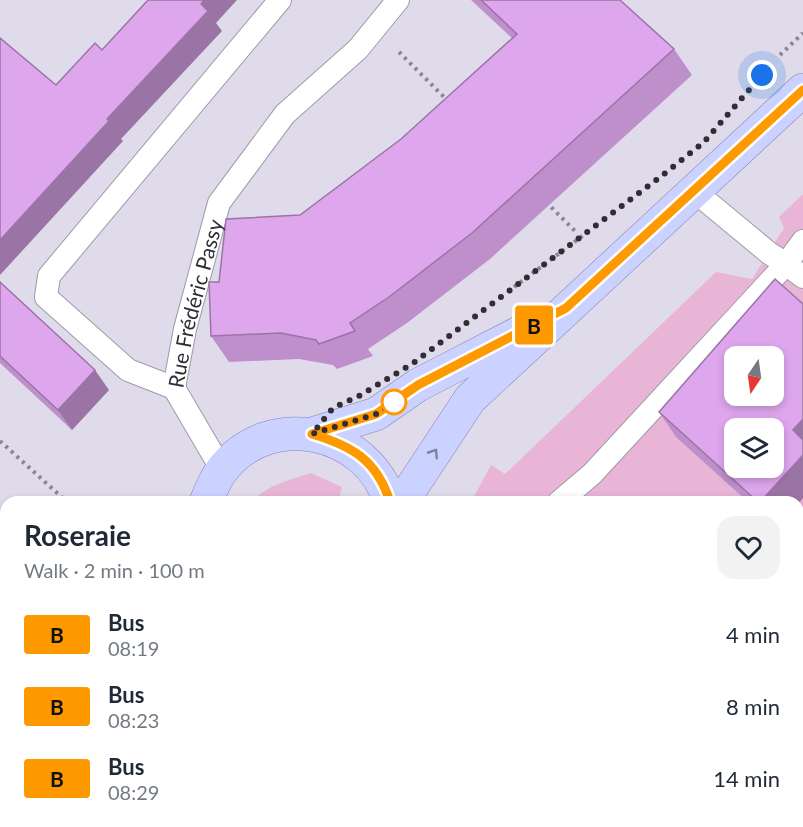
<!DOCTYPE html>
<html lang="en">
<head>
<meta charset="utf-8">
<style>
  :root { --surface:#fff; --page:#f2f2f3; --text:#1f2937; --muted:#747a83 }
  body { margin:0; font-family:Lato,sans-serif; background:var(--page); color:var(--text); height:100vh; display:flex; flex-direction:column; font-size:22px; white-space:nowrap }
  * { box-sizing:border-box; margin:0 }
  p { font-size:20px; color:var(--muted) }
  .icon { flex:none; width:33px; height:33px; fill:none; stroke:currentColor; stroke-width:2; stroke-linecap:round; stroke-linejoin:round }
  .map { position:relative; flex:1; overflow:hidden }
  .side { position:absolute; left:0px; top:496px; width:804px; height:332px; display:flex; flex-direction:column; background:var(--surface); border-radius:18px 18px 0 0; box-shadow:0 3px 9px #0003 }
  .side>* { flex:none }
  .badge { padding:0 12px; border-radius:4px; font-size:21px; line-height:39px }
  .needle { width:39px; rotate:193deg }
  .buttons { position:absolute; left:724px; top:346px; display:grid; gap:12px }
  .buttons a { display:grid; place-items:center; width:60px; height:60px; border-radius:12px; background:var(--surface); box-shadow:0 3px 9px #0003; font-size:30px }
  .you { position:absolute; width:30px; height:30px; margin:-15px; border:4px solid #fff; border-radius:50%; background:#1a73e8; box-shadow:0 0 0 9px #1a73e833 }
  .map>.badge { position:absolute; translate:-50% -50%; box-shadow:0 0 0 3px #fff }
  .round { display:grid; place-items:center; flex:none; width:63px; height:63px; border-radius:18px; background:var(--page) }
  .summary { display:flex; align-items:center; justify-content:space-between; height:102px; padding:0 24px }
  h1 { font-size:28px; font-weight:700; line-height:45px }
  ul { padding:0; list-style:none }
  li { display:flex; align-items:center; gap:18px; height:72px; padding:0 24px }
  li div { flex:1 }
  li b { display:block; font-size:22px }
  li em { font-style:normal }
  li .badge { min-width:66px; font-weight:700; text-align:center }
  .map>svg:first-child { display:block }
  .built { fill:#d5cee5 }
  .green { fill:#e9b5d7; fill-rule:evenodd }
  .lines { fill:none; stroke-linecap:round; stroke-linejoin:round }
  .service-casing { stroke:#9e9aa8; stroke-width:24 }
  .minor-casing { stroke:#9e9aa8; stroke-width:34 }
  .primary-casing { stroke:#7f85b8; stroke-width:34 }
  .path { stroke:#898691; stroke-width:4; stroke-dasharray:3 4.5; stroke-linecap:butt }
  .service { stroke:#fff; stroke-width:22 }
  .minor { stroke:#fff; stroke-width:33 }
  .primary { stroke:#ccd2ff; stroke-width:33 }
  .wall { fill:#bf8fcc }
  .shaded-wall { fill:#9b74a6 }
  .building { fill:#dea6ed; stroke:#9b74a6; stroke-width:1.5; fill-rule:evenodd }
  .oneway { stroke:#7e809a }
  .line-casing { stroke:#fff; stroke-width:14 }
  .line { stroke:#f90; stroke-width:9 }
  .walk { stroke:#302e34; stroke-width:6; stroke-dasharray:0 10.8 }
  .stop-dot { fill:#fff; stroke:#f90; stroke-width:3 }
  .labels { text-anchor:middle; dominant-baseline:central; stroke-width:5; stroke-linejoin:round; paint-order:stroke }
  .street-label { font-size:21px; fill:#302e34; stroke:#ede8f8 }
</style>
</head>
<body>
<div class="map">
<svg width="803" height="827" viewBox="0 0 803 827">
  <rect width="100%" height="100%" fill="#e0dbeb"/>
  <polygon class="built" points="6,748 6,822 364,822 368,827 0,827 0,749"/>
  <g class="green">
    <path d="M803,194V827H470L467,822H798V502H471L491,465L505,474L716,272L752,279L784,228L779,217ZM735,357H774V396H735ZM735,429H774V468H735Z"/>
    <path d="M311,473L342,487L338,502H254C262,486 295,478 311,473Z"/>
  </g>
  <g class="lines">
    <defs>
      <g id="service">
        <polyline points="693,190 769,253 786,264 803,241"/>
        <polyline points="174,388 128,370 46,297 49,276 280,0"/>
        <path id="s1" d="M174,388L185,329L219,203L285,114L358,49L398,0"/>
        <polyline points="174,388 222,470"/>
        <polyline points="559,502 592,474 786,264 803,277"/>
        <polyline points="798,563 803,557"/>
        <polyline points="589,827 593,822"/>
      </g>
      <polyline id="minor" points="415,822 419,827"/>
      <g id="primary">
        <polyline points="312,434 376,414 418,385 538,323"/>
        <path d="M206,502C210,492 215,479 222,470C270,408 368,430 390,502"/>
        <polyline points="402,502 470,399 803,90"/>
        <polyline points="0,656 6,654"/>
        <polyline points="0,700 6,699"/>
      </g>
    </defs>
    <use href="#service" class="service-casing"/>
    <use href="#minor" class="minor-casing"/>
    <use href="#primary" class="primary-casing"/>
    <g class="path">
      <polyline points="399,52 449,102"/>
      <polyline points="780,55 803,33"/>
      <polyline points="546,202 577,233"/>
      <polyline points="514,287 585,234"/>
      <polyline points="0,441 67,502"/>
    </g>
    <use href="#service" class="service"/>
    <use href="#minor" class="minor"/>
    <use href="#primary" class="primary"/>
  </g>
  <g class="wall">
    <polygon points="471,0 620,0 674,49 692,75 490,259 407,323 368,349 373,356 337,369 333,365 299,359 229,362 211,336 219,282 300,215 401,139 512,38"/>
    <polygon points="0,282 109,390 72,430 0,363"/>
    <polygon points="803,304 803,498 798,504 798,502 748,502 676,437 659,412"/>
    <polygon points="6,822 210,822 202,827 0,827"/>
  </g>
  <g class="shaded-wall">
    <polygon points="204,0 237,0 216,23 222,31 121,139 123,141 0,275 0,240 107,119"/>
    <polygon points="95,370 109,390 72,430 58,410"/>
    <polygon points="803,419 803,445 793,430"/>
    <polygon points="803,455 803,498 798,504 798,502 760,502"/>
    <polygon points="0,522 6,530 6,536 0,543"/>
  </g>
  <g class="building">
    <polygon points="148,0 204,0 201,4 208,11 107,119 109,121 0,240 0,38 56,85 95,43 102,50"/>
    <polygon points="481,0 620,0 674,49 472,233 389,297 350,323 355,331 319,344 316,340 281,333 211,336 209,282 219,282 226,219 300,215 401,139 517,34"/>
    <path d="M775,279L803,304V419L793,430L803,440V455L760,502H758L659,412ZM735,357H774V396H735ZM735,429H774V468H735Z"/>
    <polygon points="0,282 95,370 58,410 0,356"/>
    <polygon points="6,815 6,822 154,822 146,827 0,827 0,819"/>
    <polygon points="290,822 300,822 303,827 282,827"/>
  </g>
  <defs><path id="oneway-chevron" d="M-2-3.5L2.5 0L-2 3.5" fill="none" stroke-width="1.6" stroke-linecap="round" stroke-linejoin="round" transform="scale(1.5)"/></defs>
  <use class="oneway" href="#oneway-chevron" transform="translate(434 453) rotate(-57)"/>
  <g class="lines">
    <defs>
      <path id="line" d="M390,502C377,460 352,446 312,434L376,414L418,385L566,308L803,90"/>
    </defs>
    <use href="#line" class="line-casing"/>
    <use href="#line" class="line"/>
    <polyline class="walk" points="394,402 376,414 312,434 333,408 359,396 412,364 659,178 704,142 762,75"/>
  </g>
  <circle class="stop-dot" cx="394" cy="402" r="12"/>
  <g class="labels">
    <g class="street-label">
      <text stroke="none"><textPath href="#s1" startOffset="87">Rue Frédéric Passy</textPath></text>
    </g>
  </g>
</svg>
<div class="buttons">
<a><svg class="needle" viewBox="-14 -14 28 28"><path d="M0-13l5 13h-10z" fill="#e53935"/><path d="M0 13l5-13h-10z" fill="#747a83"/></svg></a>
<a><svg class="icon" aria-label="layers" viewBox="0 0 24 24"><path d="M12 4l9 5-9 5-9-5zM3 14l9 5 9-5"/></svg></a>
</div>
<div class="you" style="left:762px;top:75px"></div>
<b class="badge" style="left:534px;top:325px;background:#f90;color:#111">B</b>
<section class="side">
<div class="summary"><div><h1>Roseraie</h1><p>Walk · 2 min · 100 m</p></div><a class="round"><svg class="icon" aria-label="heart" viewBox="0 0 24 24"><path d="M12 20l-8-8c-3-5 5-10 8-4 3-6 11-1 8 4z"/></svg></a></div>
<ul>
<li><span class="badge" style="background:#f90;color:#111">B</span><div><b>Bus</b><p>08:19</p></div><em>4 min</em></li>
<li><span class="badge" style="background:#f90;color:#111">B</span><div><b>Bus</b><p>08:23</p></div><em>8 min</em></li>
<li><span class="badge" style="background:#f90;color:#111">B</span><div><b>Bus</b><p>08:29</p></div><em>14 min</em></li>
</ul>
</section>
</div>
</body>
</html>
